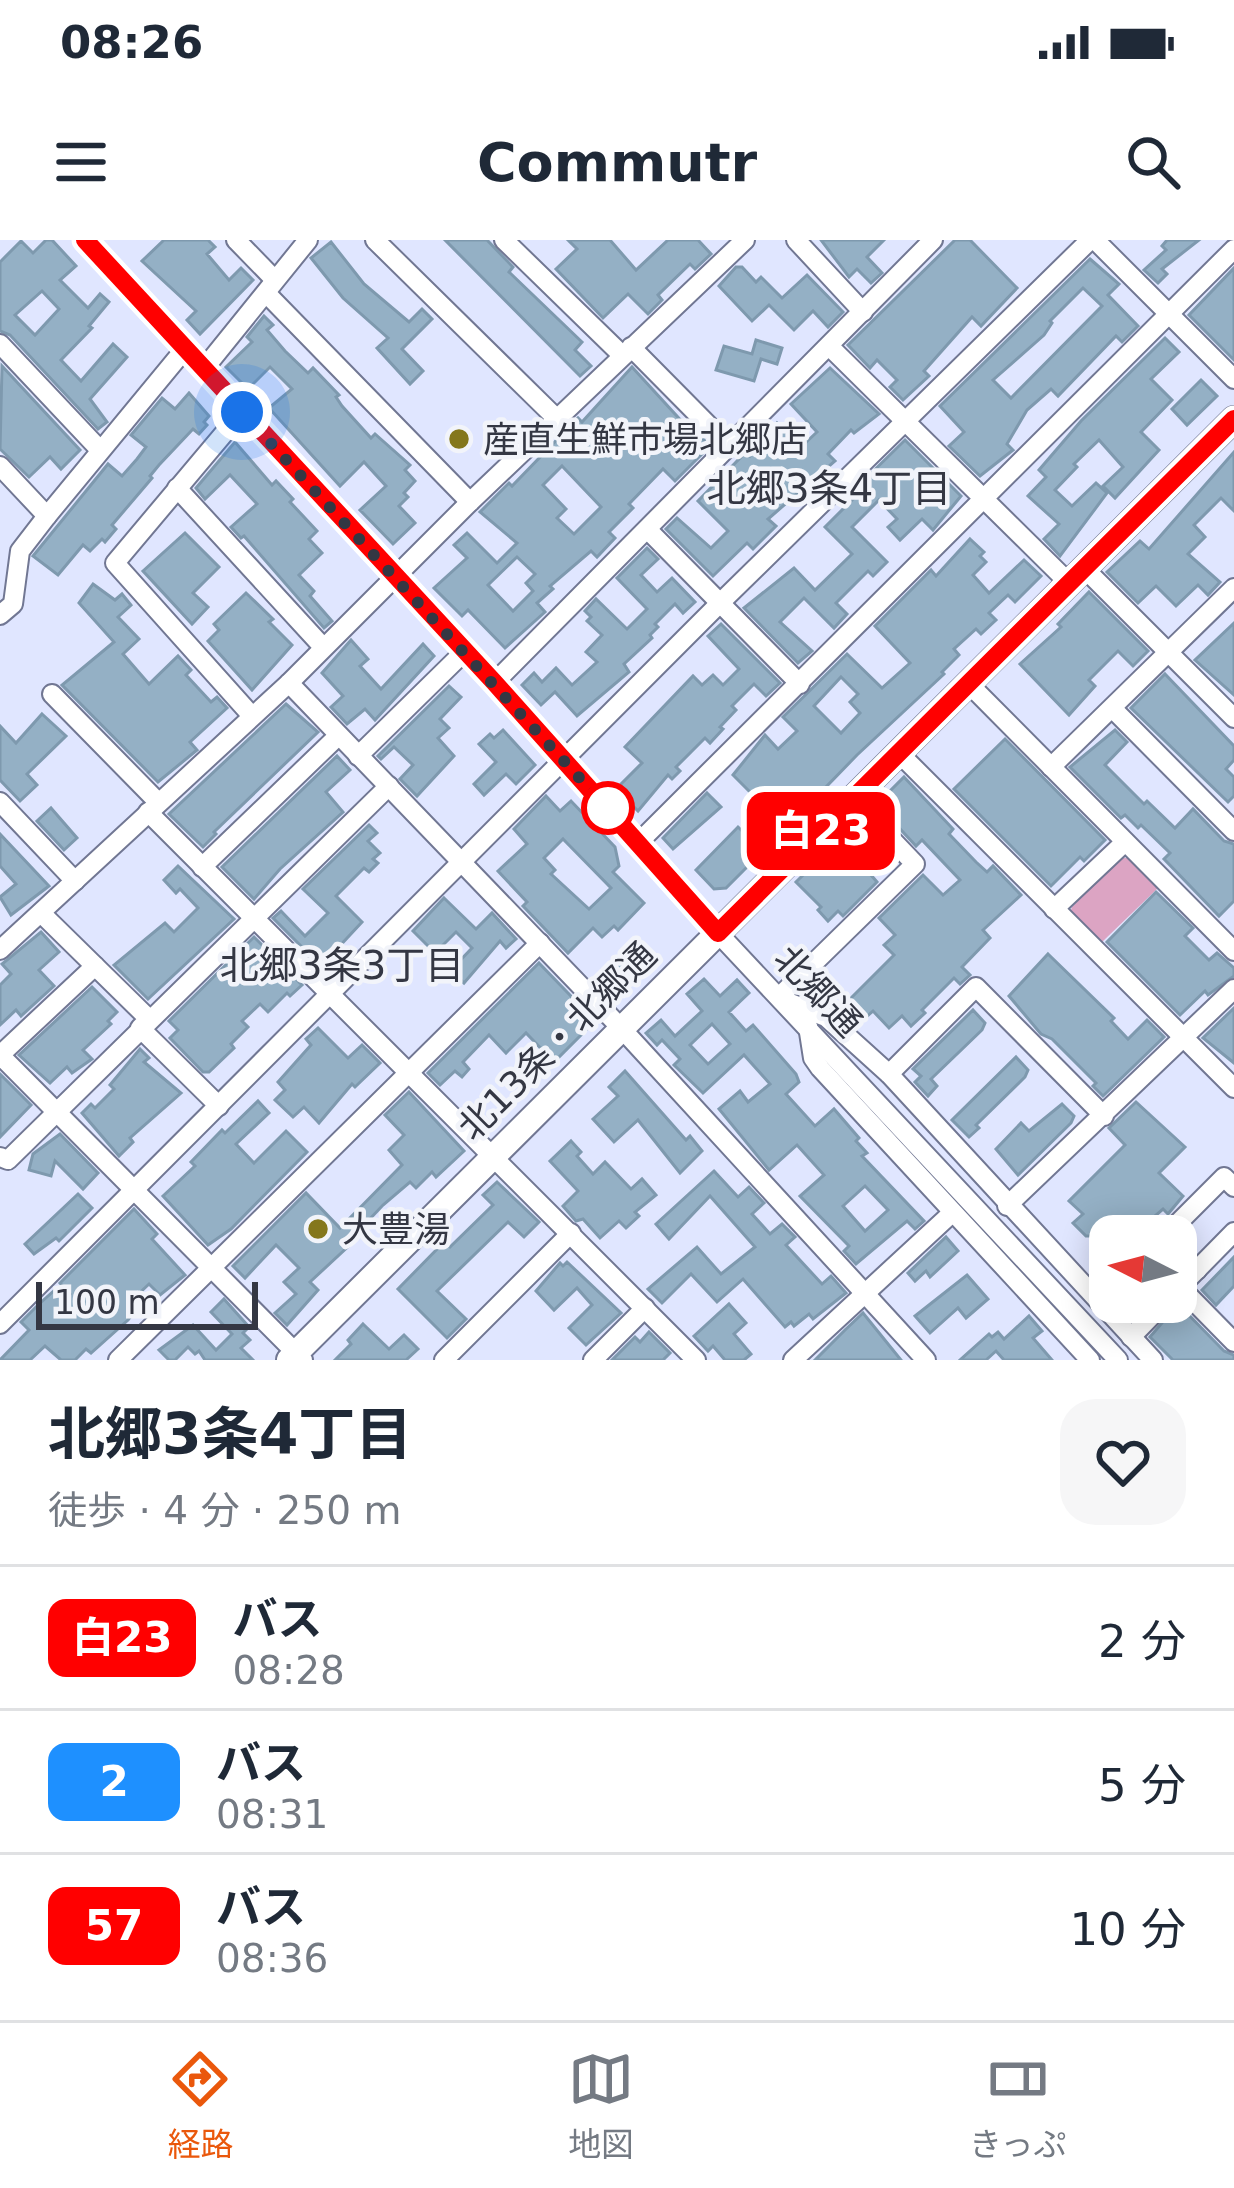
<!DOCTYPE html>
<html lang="ja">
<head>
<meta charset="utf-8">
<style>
  :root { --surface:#fff; --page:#f6f6f7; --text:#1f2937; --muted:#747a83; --line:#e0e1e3; --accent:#ea580c }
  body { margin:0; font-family:"DejaVu Sans","Noto Sans JP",sans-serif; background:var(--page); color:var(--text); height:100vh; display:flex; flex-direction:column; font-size:45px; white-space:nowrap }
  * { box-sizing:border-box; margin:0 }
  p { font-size:39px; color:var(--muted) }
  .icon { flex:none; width:66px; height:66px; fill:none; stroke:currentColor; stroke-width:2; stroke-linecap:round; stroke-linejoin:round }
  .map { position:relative; height:1120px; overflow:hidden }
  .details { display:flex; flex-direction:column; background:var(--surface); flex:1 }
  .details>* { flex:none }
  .badge { padding:0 24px; border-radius:18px; font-size:42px; line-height:78px }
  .needle { width:78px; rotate:276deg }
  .buttons { position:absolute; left:1089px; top:975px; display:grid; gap:24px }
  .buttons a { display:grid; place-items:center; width:108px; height:108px; border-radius:24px; background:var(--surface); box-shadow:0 6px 30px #0003; font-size:60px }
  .scale { position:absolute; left:36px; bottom:30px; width:222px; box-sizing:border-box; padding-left:12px; border:6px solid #343743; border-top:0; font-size:33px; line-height:42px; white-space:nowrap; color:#343743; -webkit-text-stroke:9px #f2f4fa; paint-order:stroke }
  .you { position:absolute; width:60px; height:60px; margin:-30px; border:9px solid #fff; border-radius:50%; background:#1a73e8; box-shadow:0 0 0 18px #1a73e833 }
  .map>.badge { position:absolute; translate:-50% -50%; box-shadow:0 0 0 6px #fff }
  .round { display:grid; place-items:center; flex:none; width:126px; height:126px; border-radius:36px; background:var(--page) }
  .overview { display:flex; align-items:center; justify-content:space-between; height:204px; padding:0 48px }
  h1 { font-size:57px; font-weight:700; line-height:90px }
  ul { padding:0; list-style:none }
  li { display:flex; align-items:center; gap:36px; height:144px; padding:0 48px; border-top:3px solid var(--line) }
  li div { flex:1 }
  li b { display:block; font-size:45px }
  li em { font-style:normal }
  li .badge { min-width:132px; font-weight:700; text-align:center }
  .status { display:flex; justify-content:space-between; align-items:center; height:84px; padding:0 60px; background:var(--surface); direction:ltr }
  .status svg { height:33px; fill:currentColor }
  header { display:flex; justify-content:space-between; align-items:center; height:156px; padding:0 48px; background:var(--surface); font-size:54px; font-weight:700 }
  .tabs { display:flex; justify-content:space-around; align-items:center; height:168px; border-top:3px solid var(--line); background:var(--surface); font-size:33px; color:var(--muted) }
  .tabs a { display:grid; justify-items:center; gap:6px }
  .tabs .current { color:var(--accent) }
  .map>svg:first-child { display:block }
  .green { fill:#dca4c3 }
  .building { fill:#94b0c5; stroke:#7e99ae; stroke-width:3; fill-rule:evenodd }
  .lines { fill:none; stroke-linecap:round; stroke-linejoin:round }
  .minor-casing { stroke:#717793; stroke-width:22 }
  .major-casing { stroke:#717793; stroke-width:28 }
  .minor { stroke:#fff; stroke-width:18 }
  .major { stroke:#fff; stroke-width:24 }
  .line-casing { stroke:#fff; stroke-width:27 }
  .line { stroke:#f00; stroke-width:18 }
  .walk { stroke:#343743; stroke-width:12; stroke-dasharray:0 21.6 }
  .poi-dot { fill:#84771c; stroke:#f2f4fa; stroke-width:4.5 }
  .stop-dot { fill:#fff; stroke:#f00; stroke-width:6 }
  .labels { text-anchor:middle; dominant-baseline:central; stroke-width:9; stroke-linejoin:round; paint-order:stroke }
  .poi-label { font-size:36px; fill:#343743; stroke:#f2f4fa; text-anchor:start }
  .street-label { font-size:36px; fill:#343743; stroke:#f2f4fa }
  .neighbourhood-label { font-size:39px; fill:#343743; stroke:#f2f4fa }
</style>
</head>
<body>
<div class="status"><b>08:26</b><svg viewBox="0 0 49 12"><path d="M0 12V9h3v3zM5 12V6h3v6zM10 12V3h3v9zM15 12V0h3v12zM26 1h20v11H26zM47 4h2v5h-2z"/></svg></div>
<header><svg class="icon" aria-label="menu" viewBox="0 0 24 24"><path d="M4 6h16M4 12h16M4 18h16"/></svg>Commutr<svg class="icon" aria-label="search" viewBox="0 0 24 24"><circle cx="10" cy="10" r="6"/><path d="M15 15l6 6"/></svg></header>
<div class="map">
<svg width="1234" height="1120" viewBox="0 0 1234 1120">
  <rect width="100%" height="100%" fill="#e0e6ff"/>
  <polygon class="green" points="1121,618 1129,618 1158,648 1101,703 1070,673 1072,667"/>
  <g class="building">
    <path d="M46,0H52L76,26L60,40L88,68L100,54L109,62L89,86L92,88L61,120L81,141L113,104L127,117L90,159L107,182L98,189L10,95L0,91V22L21,1L33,13ZM42,51L59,69L35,95L15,75Z"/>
    <polygon points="164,0 208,0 215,7 207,14 229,40 241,28 253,40 200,94 187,80 196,71 142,21"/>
    <polygon points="445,0 487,0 513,27 509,32 582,102 575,110 591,126 580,136"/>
    <polygon points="568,0 610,0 636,30 668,0 698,0 711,14 695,29 690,24 658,55 662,60 648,74 628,54 603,78 556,29 577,9"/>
    <polygon points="821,0 884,0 867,17 882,33 871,43 857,29 849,37"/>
    <polygon points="955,0 970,0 1017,48 981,86 972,77 924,131 929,136 903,160 890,147 897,140 877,120 870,128 848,105"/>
    <polygon points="1167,0 1199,0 1162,29 1167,34 1158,43 1144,30 1166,10 1162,6"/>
    <polygon points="331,2 364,44 409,82 422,69 432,79 402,109 423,131 410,144 377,108 388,98 343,58 311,18"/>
    <path d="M1090,19L1119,44L1108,55L1138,86L1122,102L1116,96L1058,156L1051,149L1027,170L1007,204L1013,210L980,236L949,206L964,192L940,166ZM1083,48L1102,66L1011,158L993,140L1044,95L1052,83L1050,81Z"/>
    <polygon points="736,27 742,27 756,42 761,37 782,58 807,35 843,72 828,87 813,71 794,90 769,65 752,81 719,46"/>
    <polygon points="1234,28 1234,120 1189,75"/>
    <polygon points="264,76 273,85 267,90 285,111 308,133 313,128 339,155 336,157 342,166 371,198 375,194 410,225 405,230 415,241 404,253 408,257 399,266 415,283 393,304 360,270 386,246 364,222 340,246 269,168 292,149 270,127 248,149 226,127 252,102 247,97"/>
    <polygon points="1165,98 1179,112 1151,139 1172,160 1141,192 1159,210 1115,258 1103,246 1123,227 1099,200 1074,224 1077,227 1055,250 1072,266 1096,243 1107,253 1060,316 1044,299 1059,284 1028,256 1046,237 1039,230 1081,181"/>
    <polygon points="756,100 782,108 777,124 761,119 754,141 716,130 724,106 752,114"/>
    <polygon points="2,126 80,210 61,229 50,217 29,237 0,209"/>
    <path d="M632,127L687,187L689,185L710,206L675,241L663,229L629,264L633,268L609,292L615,298L597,317L591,311L550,346L553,349L537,363L545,372L505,408L468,370L462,376L434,348L467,318L454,305L467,293L497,323L517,303L480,272L509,243L512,246L578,178L582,182ZM562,226L601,267L574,294L557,278L566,269L543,245ZM517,317L535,334L526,343L533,351L513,371L488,345Z"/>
    <polygon points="830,128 879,174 854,193 851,190 828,214 835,221 768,279 776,286 753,309 747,303 713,336 666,289 677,278 711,308 728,291 698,261 746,212 750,216 777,183 801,207 817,192 791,164"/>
    <polygon points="1201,140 1217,156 1187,185 1172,169"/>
    <polygon points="189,153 209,176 204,182 207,185 199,194 193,189 159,225 150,236 152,238 112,285 116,289 105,302 102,299 90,311 83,305 58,335 33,316 108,224 122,236 137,219 146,207 131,195 162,158 175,169"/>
    <polygon points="905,200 961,256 933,290 922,279 900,300 888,287 897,279 879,260 852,287 887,322 873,336 868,331 836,363 847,374 834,388 804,358 780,382 812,411 798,423 744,368 794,328 815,350 852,314 825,287 853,259 849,255"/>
    <polygon points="235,202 272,245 276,241 293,259 290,262 317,291 309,299 322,313 299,335 314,351 310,356 332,381 324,388 244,296 241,298 231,287 257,264 230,235 205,259 196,248"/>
    <polygon points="1234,212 1234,271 1221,258 1194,285 1205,297 1188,314 1220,342 1208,355 1198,345 1176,366 1156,346 1138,363 1107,332 1140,301 1149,309"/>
    <polygon points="185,293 219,327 193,353 208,367 192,384 143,331"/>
    <path d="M970,299L984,312L980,316L986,322L973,335L989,353L1024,320L1041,336L1015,362L1008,355L989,373L996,380L981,394L976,389L954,409L959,415L942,432L944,434L857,515L791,583L765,556H754L733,535L765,495L778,509L797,491L783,477L847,414L882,448L910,423L875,386L931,330L936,336ZM841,437L858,454L850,462L860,473L841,493L814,466Z"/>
    <polygon points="647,308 658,319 641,335 657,352 672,338 695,362 683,373 675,364 655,384 658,387 650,395 652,398 624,424 629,432 577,476 555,452 541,465 522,445 534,433 542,442 556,428 572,445 597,422 586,412 602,395 587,381 591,377 585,371 596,359 627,389 647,369 617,338"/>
    <polygon points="93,344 115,360 122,354 131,365 118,377 139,399 123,414 149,444 178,416 191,430 186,435 211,462 217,457 227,468 190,502 197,510 158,542 62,445 114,402 79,363"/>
    <polygon points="1089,352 1148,411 1133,426 1118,411 1089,440 1095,446 1069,475 1020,424 1061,387 1058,384"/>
    <polygon points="246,353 273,379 269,382 292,405 252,450 208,401 219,390 214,384"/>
    <polygon points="1234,383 1234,455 1195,420"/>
    <polygon points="721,384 780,443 766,456 754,444 732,466 736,470 720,487 723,489 710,503 705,498 676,527 680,531 672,539 668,535 638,571 616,549 642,523 625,507 693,436 702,445 713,435 723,445 739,429 708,396"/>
    <polygon points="351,400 368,419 360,426 381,449 423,404 434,416 375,480 365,469 347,484 331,467 343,456 322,433"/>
    <polygon points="1165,434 1234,506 1234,520 1226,529 1234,537 1234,556 1228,562 1131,468"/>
    <polygon points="449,446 461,457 440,479 449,488 438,498 454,516 417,556 400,539 413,525 394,507 381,519 378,516"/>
    <polygon points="286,464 318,492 214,592 216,594 203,607 169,574"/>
    <polygon points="42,474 66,496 27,534 37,545 20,561 0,540 0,486 16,503"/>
    <polygon points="503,490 535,525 516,544 506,534 484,555 474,544 496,522 479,504 490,494 494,498"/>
    <polygon points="1115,490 1127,502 1105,525 1144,564 1147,561 1175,588 1193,569 1224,601 1234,604 1234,661 1219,676 1164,619 1170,613 1141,585 1138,588 1125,575 1121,578 1070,527"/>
    <polygon points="1005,499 1105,600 1084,621 1080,617 1051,646 954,549"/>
    <polygon points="337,516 350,530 326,552 343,572 280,629 254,659 222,627"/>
    <polygon points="904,537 953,589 949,594 976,622 987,632 993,626 1021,655 983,690 990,698 962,727 970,735 960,744 954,738 922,770 925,773 911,786 902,776 889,788 873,771 864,779 848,761 894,715 884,705 895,695 879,678 923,635 943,655 960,640 922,600 916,606 877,564"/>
    <polygon points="707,553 721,567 673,609 663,598"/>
    <path d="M546,556L560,571L571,561L615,607L619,626L613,632L644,663L618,690L614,686L602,697L593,688L568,713L523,666L527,662L498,631L527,604L514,589ZM563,599L611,648L589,669L551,634L555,630L544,618Z"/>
    <polygon points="51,568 77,598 64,610 37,581"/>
    <polygon points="369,585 377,593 368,601 380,613 373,619 378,623 369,632 364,628 336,656 362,682 321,726 273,678 281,671 305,696 328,673 303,649"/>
    <polygon points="738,587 763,611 726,648 714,649 696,630"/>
    <polygon points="0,594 49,646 11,675 0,657 16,644 0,626"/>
    <polygon points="840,599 877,642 843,676 838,671 828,681 818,670 821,667 796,642"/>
    <polygon points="178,626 234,679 148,759 114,725 165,683 174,692 198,668 180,649 176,653 164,640"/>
    <polygon points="1156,652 1193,688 1185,696 1209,720 1217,713 1234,728 1234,736 1208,755 1205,751 1180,775 1107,702"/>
    <polygon points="444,658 476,689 492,673 516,699 506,708 500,701 464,743 451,730 472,708 456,692 435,713 413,691"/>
    <polygon points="41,692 59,712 39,730 54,746 21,776 16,770 0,785 0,745 11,734 2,724"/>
    <polygon points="254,697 302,745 290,756 287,753 268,772 260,764 242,781 248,787 231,804 234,808 209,832 203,832 170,798 178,790 169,781"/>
    <polygon points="637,705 652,721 617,752 603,738"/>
    <polygon points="1048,714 1114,778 1111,781 1128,799 1147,780 1164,797 1103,856 1093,846 1096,843 1052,799 1041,794 1009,756"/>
    <polygon points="539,723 595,781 554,822 526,793 506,813 489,795 463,822 469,829 462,837 455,831 440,845 428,833"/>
    <path d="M704,739L720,756L737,740L749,753L729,772L746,791L753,785L796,834L799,842L786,854L815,886L834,869L859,898L856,901L867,913L862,916L924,981L915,989L907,981L856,1024L844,1011L849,1006L800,956L824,935L797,905L769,930L719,869L740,851L748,862L770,844L744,815L703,853L674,825L680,819L662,800L657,805L646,793L661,780L675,796L702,771L687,754ZM712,784L730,804L708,824L690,805ZM865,946L888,970L865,991L843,966Z"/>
    <polygon points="92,747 117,772 108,781 111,784 83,810 92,819 72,833 67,827 50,843 19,815"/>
    <polygon points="1234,768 1234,823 1203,798"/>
    <polygon points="973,770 985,783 982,790 931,839 937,846 928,856 915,842 921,836 913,829"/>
    <polygon points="318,788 348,818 362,805 380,823 355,847 352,844 319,883 304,867 293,877 275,860 285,850 278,842 311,805 306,799"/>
    <polygon points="140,809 149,818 144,822 181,853 130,898 133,902 119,916 82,873 91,864 95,868 114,849 110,845"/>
    <polygon points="1016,817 1028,830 1025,837 976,885 979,888 969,897 952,880"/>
    <polygon points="625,831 686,900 690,896 702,911 680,933 638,880 614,902 593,879 618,856 609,847"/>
    <polygon points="0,834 31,865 0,897"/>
    <polygon points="409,852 464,911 436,937 432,932 416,948 410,942 383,965 351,999 353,1002 310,1042 318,1050 287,1085 275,1073 296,1054 284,1042 299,1028 276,1005 245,1038 233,1026 306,953 340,988 402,925 389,910 404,895 385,875"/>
    <polygon points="258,861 269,873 236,904 254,923 286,891 307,912 231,989 208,1005 163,956 195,926 191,922 222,890 225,893"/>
    <polygon points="1136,862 1185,907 1159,933 1183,956 1168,974 1163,969 1132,996 1086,996 1073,983 1083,974 1069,961 1125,905 1109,888"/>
    <polygon points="1062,864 1074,876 1071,883 1018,935 996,909 1021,883 1029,891"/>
    <polygon points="60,894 98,933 83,949 55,921 51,936 29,930 33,914"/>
    <polygon points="571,901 581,912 577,916 593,934 605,922 631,949 642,939 656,955 635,972 639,976 626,988 619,981 600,998 583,979 576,981 563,966 578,951 550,921"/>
    <polygon points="714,931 738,957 749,947 764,963 752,974 770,994 782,984 795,997 786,1005 822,1044 831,1036 846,1053 813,1079 809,1074 794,1086 791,1082 785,1087 743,1039 717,1062 691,1034 662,1063 648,1049 697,1007 721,1034 755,1007 710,956 669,999 656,984"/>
    <polygon points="497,942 539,982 524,997 508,982 437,1051 466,1079 447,1098 398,1049 444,1002 450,1007 493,965 483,955"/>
    <polygon points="78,954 92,968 59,1001 56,998 34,1014 25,1004"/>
    <polygon points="134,969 157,994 152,999 185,1035 160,1055 149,1044 128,1064 135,1071 128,1080 91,1113 86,1109 75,1120 61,1120 45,1106 30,1120 0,1120 29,1090 21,1082 38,1065 57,1048 71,1055 60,1043"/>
    <polygon points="946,997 958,1011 930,1037 926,1031 915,1041 908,1033"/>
    <polygon points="1234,1017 1234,1046 1216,1065 1202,1050"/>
    <polygon points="567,1022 621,1073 586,1105 569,1088 592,1065 577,1048 554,1070 536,1051 560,1023 563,1026"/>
    <polygon points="967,1035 988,1059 966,1078 958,1068 930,1093 915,1076"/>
    <polygon points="224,1059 249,1087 243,1093 250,1100 241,1108 253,1120 205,1120 199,1111 195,1114 188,1107 175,1120 169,1120 159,1110 193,1085 216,1110 232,1094 211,1072"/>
    <polygon points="729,1064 746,1083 734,1094 751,1114 744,1120 725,1120 713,1106 708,1111 694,1096"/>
    <polygon points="1178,1064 1224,1111 1234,1115 1234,1120 1173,1120 1150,1097"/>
    <polygon points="863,1073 901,1120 815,1120 845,1090"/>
    <polygon points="1029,1076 1042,1091 1033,1098 1052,1120 1004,1120 996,1111 986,1120 960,1120 989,1094 992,1097 998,1092 1004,1099"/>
    <polygon points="363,1084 389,1109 404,1095 418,1109 406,1120 335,1120 351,1104 348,1100"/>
    <polygon points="649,1092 670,1113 663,1120 612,1120 635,1097 640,1102"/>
  </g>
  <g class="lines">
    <defs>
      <g id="minor">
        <polyline points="85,0 584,541 718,693 1118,1120"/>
        <polyline points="236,0 274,39"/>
        <polyline points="375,0 556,178"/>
        <polyline points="504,0 622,115"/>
        <polyline points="796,0 863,72"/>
        <polyline points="1095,0 1234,139"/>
        <polyline points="266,53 470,262"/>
        <polyline points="0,104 100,210"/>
        <polyline points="829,106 1069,343"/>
        <polyline points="631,107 729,206"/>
        <polyline points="203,130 308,0"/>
        <polyline points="242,172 115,323 252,476"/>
        <polyline points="0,226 47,276 184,110"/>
        <polyline points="177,248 323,407"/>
        <polyline points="648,290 800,444"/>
        <polyline points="1084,328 1234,478"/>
        <polyline points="0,375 13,364 20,311 47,276"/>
        <polyline points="289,443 622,789 926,1120"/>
        <polyline points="494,443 933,0"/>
        <polyline points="968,443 1234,711"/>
        <polyline points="52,454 158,562"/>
        <polyline points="1113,469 1234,591"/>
        <polyline points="899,513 1234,848"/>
        <polyline points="358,516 464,412"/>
        <polyline points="1051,527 1234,348"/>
        <polyline points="0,562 75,641"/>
        <polyline points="148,572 696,1120"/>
        <polyline points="638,603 1234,9"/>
        <polyline points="202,627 338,496"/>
        <polyline points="1054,669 1125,602"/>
        <polyline points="41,673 149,779 140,788 219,866"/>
        <polyline points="0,710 289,443 470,262 745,0"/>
        <polyline points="780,756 915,624 853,559"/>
        <polyline points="790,763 826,777 889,834 1153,1120"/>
        <polyline points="808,786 813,818 820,828 1090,1120"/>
        <polyline points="0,815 303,1120"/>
        <polyline points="0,815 95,726"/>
        <polyline points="889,834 976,747 1104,876"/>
        <polyline points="0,917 8,920 389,546"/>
        <polyline points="1007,966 1234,749"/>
        <polyline points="1165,996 1224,937 1234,947"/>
        <polyline points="1176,1008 1197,1030"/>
        <polyline points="1180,1047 1234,1102"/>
        <polyline points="1176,1051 1234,992"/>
        <polyline points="0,1084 720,363 1090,0"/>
        <polyline points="1131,1097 1165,1062"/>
        <polyline points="118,1120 540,703"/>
        <polyline points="444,1120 571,993"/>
        <polyline points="593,1120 645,1068"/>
        <polyline points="793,1120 952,973"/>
      </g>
      <polyline id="major" points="289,1120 1234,179"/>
    </defs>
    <use href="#minor" class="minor-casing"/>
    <use href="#major" class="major-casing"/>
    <use href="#minor" class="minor"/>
    <use href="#major" class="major"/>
  </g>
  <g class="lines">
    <defs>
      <polyline id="line" points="85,0 494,442 718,693 1234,179"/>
    </defs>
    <use href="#line" class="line-casing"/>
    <use href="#line" class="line"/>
    <polyline class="walk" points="242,172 611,572 608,568"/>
  </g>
  <g class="poi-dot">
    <circle cx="459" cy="199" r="12"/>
    <circle cx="318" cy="989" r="12"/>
  </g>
  <circle class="stop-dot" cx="608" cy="568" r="24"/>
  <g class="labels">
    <g class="poi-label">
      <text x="483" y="199">産直生鮮市場北郷店</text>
      <text x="342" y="989">大豊湯</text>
    </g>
    <g class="street-label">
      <text transform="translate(818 751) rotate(47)">北郷通</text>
      <text transform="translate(557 801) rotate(-45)">北13条・北郷通</text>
    </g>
    <g class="neighbourhood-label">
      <text x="829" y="248">北郷3条4丁目</text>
      <text x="342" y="725">北郷3条3丁目</text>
    </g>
  </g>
</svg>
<div class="buttons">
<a><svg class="needle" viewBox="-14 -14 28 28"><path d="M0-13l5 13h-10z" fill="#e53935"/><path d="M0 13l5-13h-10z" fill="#747a83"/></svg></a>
</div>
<div class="scale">100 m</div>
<div class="you" style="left:242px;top:172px"></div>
<b class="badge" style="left:821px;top:591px;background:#f00;color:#fff">白23</b>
</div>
<section class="details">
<div class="overview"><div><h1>北郷3条4丁目</h1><p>徒歩 · 4 分 · 250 m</p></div><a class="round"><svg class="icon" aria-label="heart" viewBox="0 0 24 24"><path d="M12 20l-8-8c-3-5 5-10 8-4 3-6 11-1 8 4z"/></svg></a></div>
<ul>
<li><span class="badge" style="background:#f00;color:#fff">白23</span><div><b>バス</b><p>08:28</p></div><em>2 分</em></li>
<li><span class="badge" style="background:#1e90ff;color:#fff">2</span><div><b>バス</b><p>08:31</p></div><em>5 分</em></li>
<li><span class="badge" style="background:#f00;color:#fff">57</span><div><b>バス</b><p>08:36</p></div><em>10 分</em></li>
</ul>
</section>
<nav class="tabs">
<a class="current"><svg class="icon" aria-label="directions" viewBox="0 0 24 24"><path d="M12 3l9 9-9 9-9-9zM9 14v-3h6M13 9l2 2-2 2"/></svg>経路</a>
<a><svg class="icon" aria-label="map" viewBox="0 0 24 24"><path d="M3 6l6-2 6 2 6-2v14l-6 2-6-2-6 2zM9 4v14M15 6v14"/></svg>地図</a>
<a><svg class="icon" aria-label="tickets" viewBox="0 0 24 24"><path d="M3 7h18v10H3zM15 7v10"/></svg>きっぷ</a>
</nav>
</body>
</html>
